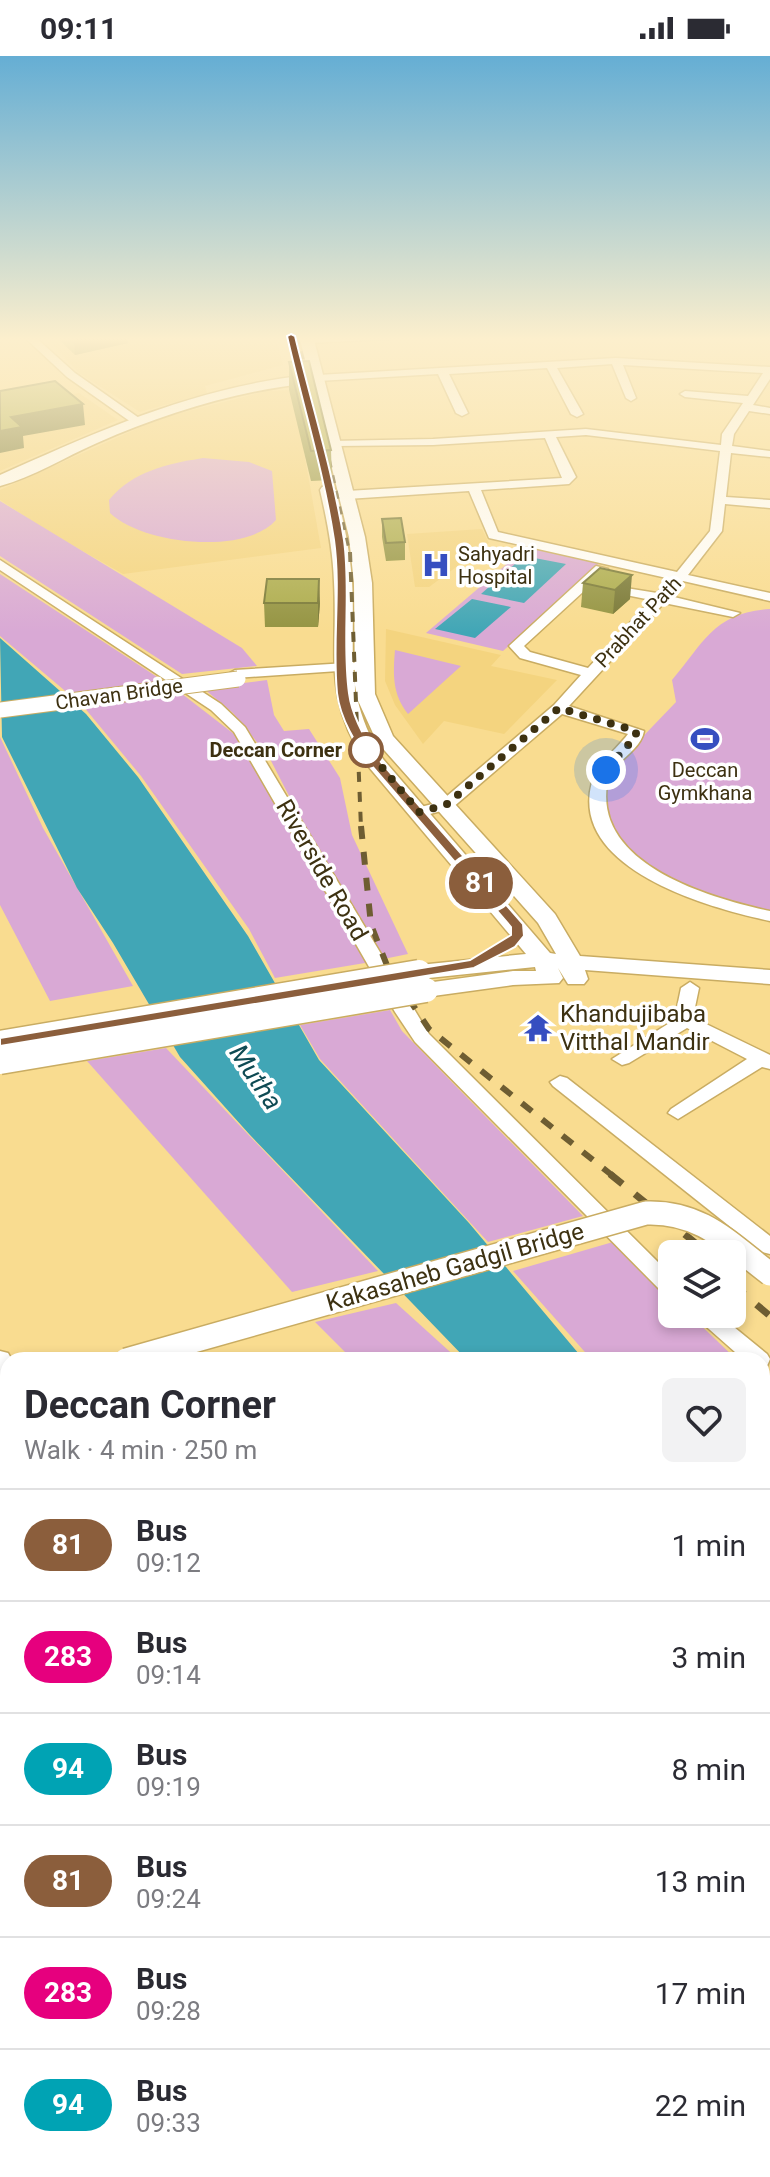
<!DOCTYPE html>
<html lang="en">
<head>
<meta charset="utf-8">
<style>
  :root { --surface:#fff; --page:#f2f2f3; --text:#2b2b33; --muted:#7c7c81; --line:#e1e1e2 }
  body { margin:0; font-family:Roboto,sans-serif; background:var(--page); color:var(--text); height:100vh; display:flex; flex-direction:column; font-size:30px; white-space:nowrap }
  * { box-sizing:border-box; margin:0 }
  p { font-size:26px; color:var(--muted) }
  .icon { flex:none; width:44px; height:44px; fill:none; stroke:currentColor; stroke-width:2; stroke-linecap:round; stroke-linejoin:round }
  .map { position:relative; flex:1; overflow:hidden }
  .drawer { position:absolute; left:0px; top:1296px; width:770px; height:826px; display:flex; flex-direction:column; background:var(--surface); border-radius:24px 24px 0 0; box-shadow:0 4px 12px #0003 }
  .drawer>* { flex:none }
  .badge { padding:0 16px; border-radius:26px; font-size:28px; line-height:52px }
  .tools { position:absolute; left:658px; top:1184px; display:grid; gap:16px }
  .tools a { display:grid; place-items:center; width:88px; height:88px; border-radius:12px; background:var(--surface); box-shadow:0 4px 12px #0003; font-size:40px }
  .you { position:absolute; width:40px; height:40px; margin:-20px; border:6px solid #fff; border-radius:50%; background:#1a73e8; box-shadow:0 0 0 12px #1a73e833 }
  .map>.badge { position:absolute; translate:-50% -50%; box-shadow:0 0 0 4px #fff }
  .round { display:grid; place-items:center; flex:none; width:84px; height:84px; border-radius:12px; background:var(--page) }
  .summary { display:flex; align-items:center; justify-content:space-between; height:136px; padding:0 24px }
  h1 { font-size:38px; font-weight:700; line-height:60px }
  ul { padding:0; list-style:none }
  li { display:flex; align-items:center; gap:24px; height:112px; padding:0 24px; border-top:2px solid var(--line) }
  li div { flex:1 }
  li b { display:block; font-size:30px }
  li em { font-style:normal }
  li .badge { min-width:88px; font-weight:700; text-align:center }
  .status { display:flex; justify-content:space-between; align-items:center; height:56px; padding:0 40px; background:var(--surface); direction:ltr }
  .status svg { height:22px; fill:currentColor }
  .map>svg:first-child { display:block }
  .built { fill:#f4d47f }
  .green { fill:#d9a9d5 }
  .water { fill:#41a6b6 }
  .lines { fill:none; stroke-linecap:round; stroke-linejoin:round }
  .minor-casing { stroke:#c9ac62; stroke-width:3 }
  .major-casing { stroke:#c9ac62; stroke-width:3 }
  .minor { fill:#fff; fill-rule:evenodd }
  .major { fill:#fff; fill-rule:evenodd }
  .rail-far3 { stroke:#6e5d32; stroke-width:3; stroke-dasharray:8 8; stroke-linecap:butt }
  .rail-far2 { stroke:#6e5d32; stroke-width:4; stroke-dasharray:10 10; stroke-linecap:butt }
  .rail-far1 { stroke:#6e5d32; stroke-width:6; stroke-dasharray:13 13; stroke-linecap:butt }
  .rail { stroke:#6e5d32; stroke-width:7; stroke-dasharray:16 16; stroke-linecap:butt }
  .minor-bridge-far1-casing { stroke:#c9ac62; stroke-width:17; stroke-linecap:butt }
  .minor-bridge-casing { stroke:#c9ac62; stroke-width:26; stroke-linecap:butt }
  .major-bridge-casing { stroke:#c9ac62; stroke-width:27; stroke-linecap:butt }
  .minor-bridge-far1 { stroke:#fff; stroke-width:15 }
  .minor-bridge { stroke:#fff; stroke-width:23 }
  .major-bridge { stroke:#fff; stroke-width:24 }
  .wall { fill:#949442 }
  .shaded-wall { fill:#787836 }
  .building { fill:#acac4d; stroke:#787836; stroke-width:2 }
  .line { fill:#8b5e3c; stroke:#fff; stroke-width:2 }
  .walk { stroke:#3d3111; stroke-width:8; stroke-dasharray:0 14.4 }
  .stop-dot { fill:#fff; stroke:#8b5e3c; stroke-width:4 }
  .labels { text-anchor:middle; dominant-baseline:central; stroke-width:7; stroke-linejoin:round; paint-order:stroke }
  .far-poi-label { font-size:20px; fill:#3d3111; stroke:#fff; text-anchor:start }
  .far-street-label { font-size:20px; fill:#3d3111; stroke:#fff }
  .far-stop-label { font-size:20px; font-weight:bold; fill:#3d3111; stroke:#fff; text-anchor:end }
  .street-label { font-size:24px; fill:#3d3111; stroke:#fff }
  .poi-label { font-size:24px; fill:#3d3111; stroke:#fff; text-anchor:start }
  .water-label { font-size:26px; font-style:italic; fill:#0e4a53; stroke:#fff }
</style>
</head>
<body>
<div class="status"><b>09:11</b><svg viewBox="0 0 49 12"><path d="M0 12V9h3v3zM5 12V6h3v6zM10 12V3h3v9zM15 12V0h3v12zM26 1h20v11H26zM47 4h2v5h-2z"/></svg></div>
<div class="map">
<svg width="770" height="2121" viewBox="0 0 770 2121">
  <rect width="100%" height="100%" fill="#f9dc90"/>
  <g class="built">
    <polygon points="44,280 135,280 139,285 158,280 275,280 283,309 205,330 207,337 140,356 79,317"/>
    <polygon points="293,334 321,492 123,518 44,473 0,444 0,434 161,362 267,335"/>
    <polygon points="79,337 118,364 0,415 0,351"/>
    <polygon points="482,473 489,487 429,531 415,531 407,478"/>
    <polygon points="386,573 501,599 491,610 557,624 504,678 444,665 423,688 395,649 385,625"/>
  </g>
  <g class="green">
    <path d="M203,402L249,406L272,415L276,464C244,500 142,488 110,457L109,444C133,415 167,408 203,402Z"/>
    <polygon points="0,445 242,592 257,610 182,618 0,500"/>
    <polygon points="529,489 602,505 503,595 426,577"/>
    <polygon points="0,518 177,634 234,678 371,906 275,922 249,873 141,720 83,650 0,580"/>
    <path d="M770,553V858L732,850L650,815L607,769L605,720L676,646L672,624C705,585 714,557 770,553Z"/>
    <path d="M395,594L461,610L408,658C392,638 393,618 395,594Z"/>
    <polygon points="267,624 274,659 284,675 309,673 340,722 352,779 408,898 374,905 269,701 233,657 203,632"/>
    <polygon points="0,681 43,772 133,930 50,945 0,849"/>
    <polygon points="390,954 402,975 583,1160 488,1186 320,1003 300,969"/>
    <polygon points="166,992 378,1215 292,1236 87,1005"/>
    <polygon points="613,1186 672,1242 672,1258 689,1258 737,1304 592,1304 513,1215"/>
    <polygon points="396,1247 459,1304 353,1304 315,1266"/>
  </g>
  <g class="water">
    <polygon points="524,500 566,508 524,547 481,538"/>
    <polygon points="472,543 511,551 475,582 435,573"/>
    <polygon points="0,582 86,658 138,721 248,880 319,1004 469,1167 584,1304 467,1304 250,1079 180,1001 113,887 77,832 2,681"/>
    <polygon points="762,1506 770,1515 770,1614 762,1605"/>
  </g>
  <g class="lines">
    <defs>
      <g id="minor">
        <polygon points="23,280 34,280 75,317 139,362 139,366 131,366 67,321"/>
        <polygon points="327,280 395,280 390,283 307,287 302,284"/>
        <path d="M616,302L770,311V323L753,349L770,352V358L749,355L734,378L732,390L770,395V401L731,397L726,441L770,444V452L725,448L722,475L688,519L770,537V545L683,525L670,540L740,557L733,561L664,547L569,650L644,675C641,696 610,706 607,729C595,809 710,842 770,855V865C709,852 568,813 592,726C598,706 617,693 628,678L562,658L452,752L419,761L411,756L413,753L440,746L554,649L581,619L520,602L509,590L596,510L608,513L524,590L530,596L588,612L651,544L601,534V528L657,537L671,523L489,482L469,435L347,443L341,439L347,435L562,422L545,382L433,389L335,390L329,387L331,385L433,383L586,373L721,389L722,378L743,347L685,341L680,338L685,335L748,340L763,317L623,309L636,342L631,345L626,342L612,308L557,312L583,358L577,361L571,358L547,312L449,318L468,357L462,360L456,357L438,318L318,325L313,322L318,319ZM586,379L720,395L710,475L677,516L498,476L481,434L569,428L576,421L556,381Z"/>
        <polygon points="0,504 221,648 245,671 429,978 672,1220 672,1241 664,1238 415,986 395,956 234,676 211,654 0,514"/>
        <polygon points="363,606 368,607 368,613 235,622 228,618 235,614"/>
        <polygon points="690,926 699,932 694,956 702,966 770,999 770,1013 762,1011 678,1063 668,1057 671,1053 747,1003 687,972 629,1007 622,1009 612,1003 679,961 676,956 681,932"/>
        <polygon points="560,1020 567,1022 770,1180 770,1198 762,1196 553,1030 550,1026"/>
        <polygon points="692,1258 718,1258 767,1298 770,1303 767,1310 762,1311 762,1304 744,1304"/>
        <polygon points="0,1295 8,1297 12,1304 8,1304 8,1324 0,1322"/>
        <polygon points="8,1329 8,1348 0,1351 0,1332"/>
        <polygon points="770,1392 770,1413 762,1415 762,1394"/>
        <polygon points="762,1751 770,1754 770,1785 762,1782"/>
        <polygon points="8,1799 8,1828 0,1831 0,1802"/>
        <polygon points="298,2114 334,2114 331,2121 295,2121"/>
        <polygon points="430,2114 465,2114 468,2121 433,2121"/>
      </g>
      <path id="major" d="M299,280H313L365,481L372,527L375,638L393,680L555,858L580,900L770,914V928L585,914L588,923L584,928H568L558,912L563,922L559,927L513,929L426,941L418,939L414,934L418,929L426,927L513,915H536L535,911L419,923L411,921L407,916L411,911L419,909L526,898L368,710C322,643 338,600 334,526C333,495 327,464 320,434L322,431L328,429L336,434C343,464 350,494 352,525C356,596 342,637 383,703L550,897L556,898L538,867L377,686L355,638L354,527L349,481L311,327C235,335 166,357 97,387C65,401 33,421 0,430V419C100,374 199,330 309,319Z"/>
    </defs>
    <use href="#minor" class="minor-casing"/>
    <use href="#major" class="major-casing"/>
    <use href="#minor" class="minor"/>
    <use href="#major" class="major"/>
    <g class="rail-far3">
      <polyline points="297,280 309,326"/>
      <polyline points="326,388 350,498"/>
    </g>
    <polyline class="rail-far2" points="350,496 361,772"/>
    <polyline class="rail-far1" points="361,770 371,869 388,912 429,973 613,1120"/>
    <g class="rail">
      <polyline points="610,1118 709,1198"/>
      <polyline points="732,1228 770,1260"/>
    </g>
    <defs>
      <polyline id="minor-bridge-far1" points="0,654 238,623"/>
      <path id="minor-bridge" d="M126,1304L646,1157C701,1155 729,1187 770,1218"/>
      <g id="major-bridge">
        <polyline points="0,987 419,916"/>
        <polyline points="0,1006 426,934"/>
      </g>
    </defs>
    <use href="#minor-bridge-far1" class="minor-bridge-far1-casing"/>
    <use href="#minor-bridge" class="minor-bridge-casing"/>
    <use href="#major-bridge" class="major-bridge-casing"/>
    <use href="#minor-bridge-far1" class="minor-bridge-far1"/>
    <use href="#minor-bridge" class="minor-bridge"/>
    <use href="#major-bridge" class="major-bridge"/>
  </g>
  <g class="wall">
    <polygon points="55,280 130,280 130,283 127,284 128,287 75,299"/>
    <polygon points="289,306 331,394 332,424 311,425 289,334"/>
    <polygon points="382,463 405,486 405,504 386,505 382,481"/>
    <polygon points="600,512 630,543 613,558 581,551 583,527"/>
    <polygon points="264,547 320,547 318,571 265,571"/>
  </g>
  <g class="shaded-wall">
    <polygon points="74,280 130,280 130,283 127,284 128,287 75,299"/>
    <polygon points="83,348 85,369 23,380 24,392 0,397 0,375 11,361"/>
    <polygon points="632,519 630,543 613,558 615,534"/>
    <polygon points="319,523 320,547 318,571 318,547"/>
  </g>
  <g class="building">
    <polygon points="309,305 331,394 311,395 289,306"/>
    <polygon points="55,325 83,348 11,361 22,371 0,375 0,335"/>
    <polygon points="401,462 405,486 386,487 382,463"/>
    <polygon points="600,512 632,519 615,534 583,527"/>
    <polygon points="267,523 319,523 318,547 264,547"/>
  </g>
  <linearGradient id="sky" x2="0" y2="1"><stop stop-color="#65aed4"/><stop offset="0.49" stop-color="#fcefcd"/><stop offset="1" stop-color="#fcefcd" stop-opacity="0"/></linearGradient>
  <rect width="770" height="577" fill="url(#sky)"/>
  <path class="line" d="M291,278L295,280C311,346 333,416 344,484C351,535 342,586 349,637C352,661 366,685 379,704L523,868L524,880L515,891L474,912L0,990V982L470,904L511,879V871L371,709C356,688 340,663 337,637C332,586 341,535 334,484C324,417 302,346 287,280Z"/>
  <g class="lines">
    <polyline class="walk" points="366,694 361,686 419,756 446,749 559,652 636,675 636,680 606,714"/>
  </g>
  <defs>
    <symbol id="hospital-bare" viewBox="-9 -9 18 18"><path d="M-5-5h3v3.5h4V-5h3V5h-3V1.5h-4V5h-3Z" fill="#364ec0" stroke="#fff" stroke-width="2.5" paint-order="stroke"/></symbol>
    <symbol id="stadium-bare" viewBox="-9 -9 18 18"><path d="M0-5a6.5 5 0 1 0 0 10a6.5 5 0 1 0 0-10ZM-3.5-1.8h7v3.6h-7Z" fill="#364ec0" stroke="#fff" stroke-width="2.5" paint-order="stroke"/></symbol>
    <symbol id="temple-bare" viewBox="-9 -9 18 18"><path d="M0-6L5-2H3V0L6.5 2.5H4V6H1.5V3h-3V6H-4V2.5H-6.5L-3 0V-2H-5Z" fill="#364ec0" stroke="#fff" stroke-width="2.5" paint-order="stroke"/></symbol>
  </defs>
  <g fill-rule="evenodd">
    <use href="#hospital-bare" x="416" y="489" width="40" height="40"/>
    <use href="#stadium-bare" x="685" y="663" width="40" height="40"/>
    <use href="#temple-bare" x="518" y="952" width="40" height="40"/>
  </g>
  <circle class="stop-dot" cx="366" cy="694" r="16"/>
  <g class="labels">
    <g class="far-poi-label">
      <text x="458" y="498">Sahyadri<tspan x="458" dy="23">Hospital</tspan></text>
      <text x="705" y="714" text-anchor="middle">Deccan<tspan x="705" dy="23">Gymkhana</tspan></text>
    </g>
    <g class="far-street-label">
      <text transform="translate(638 566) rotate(-47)">Prabhat Path</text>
      <text transform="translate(119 638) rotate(-8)">Chavan Bridge</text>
    </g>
    <g class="far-stop-label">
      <text x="342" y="694">Deccan Corner</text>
    </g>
    <g class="street-label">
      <text transform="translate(322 814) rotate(60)">Riverside Road</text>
      <text transform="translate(455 1211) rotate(-16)">Kakasaheb Gadgil Bridge</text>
    </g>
    <g class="poi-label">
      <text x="560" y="958">Khandujibaba<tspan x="560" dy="28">Vitthal Mandir</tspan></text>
    </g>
    <g class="water-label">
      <text transform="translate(256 1021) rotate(56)">Mutha</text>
    </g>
  </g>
</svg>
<div class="tools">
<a><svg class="icon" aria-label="layers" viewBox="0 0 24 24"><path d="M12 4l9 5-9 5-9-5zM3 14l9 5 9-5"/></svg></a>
</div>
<div class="you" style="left:606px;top:714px"></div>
<b class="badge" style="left:481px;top:827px;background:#8b5e3c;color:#fff">81</b>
<section class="drawer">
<div class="summary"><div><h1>Deccan Corner</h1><p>Walk · 4 min · 250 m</p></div><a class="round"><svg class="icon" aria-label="heart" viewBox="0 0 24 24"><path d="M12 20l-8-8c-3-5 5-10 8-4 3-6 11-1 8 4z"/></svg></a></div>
<ul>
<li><span class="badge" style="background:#8b5e3c;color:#fff">81</span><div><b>Bus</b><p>09:12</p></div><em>1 min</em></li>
<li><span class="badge" style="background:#e6007e;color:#fff">283</span><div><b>Bus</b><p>09:14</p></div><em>3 min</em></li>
<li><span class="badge" style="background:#00a3b4;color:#fff">94</span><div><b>Bus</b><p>09:19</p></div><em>8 min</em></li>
<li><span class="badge" style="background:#8b5e3c;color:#fff">81</span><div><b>Bus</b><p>09:24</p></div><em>13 min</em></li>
<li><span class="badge" style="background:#e6007e;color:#fff">283</span><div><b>Bus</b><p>09:28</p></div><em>17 min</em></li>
<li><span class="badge" style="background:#00a3b4;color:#fff">94</span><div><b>Bus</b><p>09:33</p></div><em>22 min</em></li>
</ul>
</section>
</div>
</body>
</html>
